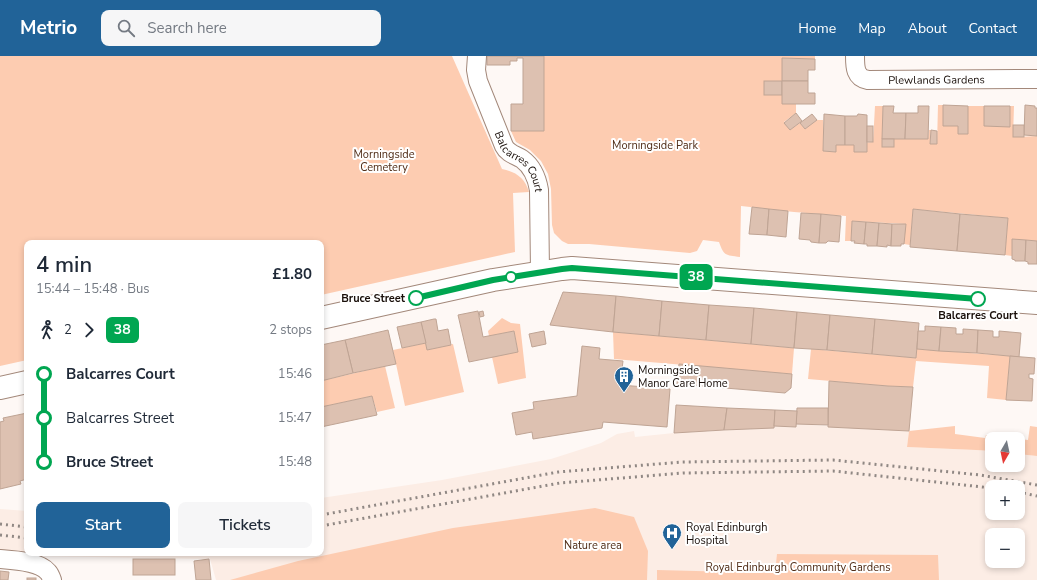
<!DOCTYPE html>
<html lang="en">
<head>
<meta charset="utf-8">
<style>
  :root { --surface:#fff; --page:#f6f6f7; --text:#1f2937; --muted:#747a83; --accent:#216398 }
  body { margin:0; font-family:"Nunito Sans",sans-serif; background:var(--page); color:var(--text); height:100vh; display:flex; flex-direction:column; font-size:15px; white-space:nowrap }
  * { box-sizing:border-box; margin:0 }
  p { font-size:13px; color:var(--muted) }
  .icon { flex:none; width:22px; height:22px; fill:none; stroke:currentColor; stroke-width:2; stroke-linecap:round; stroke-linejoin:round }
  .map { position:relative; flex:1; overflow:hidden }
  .sheet { position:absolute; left:24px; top:184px; width:300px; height:316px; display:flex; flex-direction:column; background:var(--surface); border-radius:8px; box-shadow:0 2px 6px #0003 }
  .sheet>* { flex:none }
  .badge { padding:0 8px; border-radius:6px; font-size:14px; line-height:26px }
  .needle { width:26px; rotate:189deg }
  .buttons { position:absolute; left:985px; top:376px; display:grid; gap:8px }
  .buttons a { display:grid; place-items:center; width:40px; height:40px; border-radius:8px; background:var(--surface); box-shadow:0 2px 6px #0003; font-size:20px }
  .map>.badge { position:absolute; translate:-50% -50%; box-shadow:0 0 0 2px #fff }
  .legs { display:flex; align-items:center; gap:6px; height:44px; padding:0 12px; font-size:13px }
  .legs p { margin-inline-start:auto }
  .summary { display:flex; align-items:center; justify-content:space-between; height:68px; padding:0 12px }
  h1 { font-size:22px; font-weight:600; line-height:30px }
  .cta { display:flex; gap:8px; margin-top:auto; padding:8px 12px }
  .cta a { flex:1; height:46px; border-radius:8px; background:var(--accent); color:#fff; font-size:16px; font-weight:600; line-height:46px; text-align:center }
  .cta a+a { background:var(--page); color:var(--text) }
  ul { padding:0 12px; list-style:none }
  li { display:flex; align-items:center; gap:14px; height:44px; font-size:15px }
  li i { display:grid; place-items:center; width:6px; height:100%; margin:0 5px; background:currentColor }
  li i::after { content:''; width:10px; height:10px; margin:-5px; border:3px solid; border-radius:50%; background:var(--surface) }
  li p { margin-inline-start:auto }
  li:first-child i { background:linear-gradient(#0000 50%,currentColor 0) }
  li:last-child i { background:linear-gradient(currentColor 50%,#0000 0) }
  header { display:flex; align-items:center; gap:24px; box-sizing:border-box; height:56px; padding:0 20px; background:var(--accent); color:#fff }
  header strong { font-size:19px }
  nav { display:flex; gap:22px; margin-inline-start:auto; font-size:14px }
  .search { width:280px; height:36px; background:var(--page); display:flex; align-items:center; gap:10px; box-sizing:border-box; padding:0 14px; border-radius:8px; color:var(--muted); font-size:15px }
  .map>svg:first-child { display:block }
  .built { fill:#fcede5; fill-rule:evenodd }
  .green { fill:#fdccb1 }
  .building { fill:#ddc1b1; stroke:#bfa494 }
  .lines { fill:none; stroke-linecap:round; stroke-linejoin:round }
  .street-casing { stroke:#a3887a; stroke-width:20 }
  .secondary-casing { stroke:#a3887a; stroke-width:24 }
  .street { stroke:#fff; stroke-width:18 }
  .secondary { stroke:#fff; stroke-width:22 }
  .rail { stroke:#908884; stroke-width:3; stroke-dasharray:2 4; stroke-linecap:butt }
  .line-1-casing { stroke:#fff; stroke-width:9 }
  .line-1 { stroke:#00a651; stroke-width:6 }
  .stop-1-dot { fill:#fff; stroke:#00a651; stroke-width:2 }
  .labels { text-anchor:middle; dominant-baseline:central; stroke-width:4; stroke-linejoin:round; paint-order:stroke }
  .street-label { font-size:11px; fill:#190f0a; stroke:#fff }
  .park-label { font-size:11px; fill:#502d17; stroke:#fff }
  .stop-label { font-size:11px; font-weight:bold; fill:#190f0a; stroke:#fff; text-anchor:end }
  .poi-label { font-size:11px; fill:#190f0a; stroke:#fff; text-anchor:start }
</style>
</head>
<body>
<header>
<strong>Metrio</strong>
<div class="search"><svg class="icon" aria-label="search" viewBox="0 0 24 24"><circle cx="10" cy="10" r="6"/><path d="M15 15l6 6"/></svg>Search here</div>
<nav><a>Home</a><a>Map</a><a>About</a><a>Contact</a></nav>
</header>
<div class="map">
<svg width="1037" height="524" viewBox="0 0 1037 524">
  <rect width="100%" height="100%" fill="#fef8f5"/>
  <path class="built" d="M796,368L909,375L907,391L976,394L992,395V409H1018V398L1037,400V524H216L210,503L34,500L0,496V453L27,455V497H321V442L442,424L551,403L601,387L617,378L634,375L635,381L674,377L773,372L774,370L795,371ZM992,431H1018V457H992ZM992,479H1018V505H992Z"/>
  <g class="green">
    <path d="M0,0H452L502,113C516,116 525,122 529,136L513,137L515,196L321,239V187H27V304L0,310Z"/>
    <path d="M544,0H815V3L782,2V25H764V38L782,39V47L796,48V57L784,66L790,74L800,67L805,73L817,64H823V95L836,96V89L873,86L875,50H883L882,91H894V83H928L929,74H931L930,87L937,88L938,49H943V69L958,70V78H968V50H984V70H1010V50H1014L1013,81L1037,80V185L1012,184V200L1005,199L1008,162L913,153L910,189L904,188L905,168L852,165L851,185H845L846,160L794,156L741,150L740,201C725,199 724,200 719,186L703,184L697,195L690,197L589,188H568L562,185L554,177L552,169L551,133L548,118L541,105L530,94L516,86L511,75H544Z"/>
    <polygon points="502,262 511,267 520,268 526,322 498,328 492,301 518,295 514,275 489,280 488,275"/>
    <polygon points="613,276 794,292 792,318 614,303"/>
    <polygon points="426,287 427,294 453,288 464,336 405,350 393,294"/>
    <polygon points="811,293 916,302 917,293 1010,300 1006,344 987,342 989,310 916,305 913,331 888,330 808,323"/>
    <polygon points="385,310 395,352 377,356 372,340 321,351 321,325"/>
    <polygon points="955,370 955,378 985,382 986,379 1028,384 1030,370 1037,371 1037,400 1018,398 1018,383 992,383 992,395 976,394 907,391 909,375"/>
    <polygon points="595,452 634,461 648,495 647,524 230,524 298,505 453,472"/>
    <polygon points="777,498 938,499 939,524 657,524 657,514 775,517"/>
  </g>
  <g class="building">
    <polygon points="487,0 544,0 544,75 511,75 511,48 523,48 523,2 517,2 517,5 510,5 510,9 487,9"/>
    <polygon points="782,2 815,3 815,14 808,14 808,25 782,25"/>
    <rect x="764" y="25" width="18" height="14"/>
    <polygon points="782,25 808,25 808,37 815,37 815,48 782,48"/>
    <polygon points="943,49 968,50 968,78 958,78 958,70 943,70"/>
    <polygon points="1025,49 1035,50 1035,52 1037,52 1037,80 1024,79"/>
    <polygon points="883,50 894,50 893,57 906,57 905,83 882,83"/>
    <polygon points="918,50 929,50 928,83 905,83 906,57 918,57"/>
    <polygon points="984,50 1010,50 1010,71 984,70"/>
    <polygon points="796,57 802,65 790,74 784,67"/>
    <polygon points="812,58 817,64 805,73 800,67"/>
    <polygon points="824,58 845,60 845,89 836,89 836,96 823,95"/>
    <polygon points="858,58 867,59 867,96 854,96 854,89 845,89 845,60 857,60"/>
    <rect x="1013" y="69" width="11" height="12"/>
    <rect x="867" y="70" width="6" height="16"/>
    <polygon points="931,74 937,75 937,88 930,88"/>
    <rect x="882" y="83" width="12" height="8"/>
    <polygon points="752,151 769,153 767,179 749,178"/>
    <polygon points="769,153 788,155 786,181 767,179"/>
    <polygon points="913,153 960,158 957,195 910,191"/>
    <polygon points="801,157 821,158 819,187 811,186 810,184 799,183"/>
    <polygon points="821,158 841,160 839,186 828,185 826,187 819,187"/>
    <polygon points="960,158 1008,162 1005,199 957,195"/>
    <polygon points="852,165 866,166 864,188 854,187 855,185 851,185"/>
    <polygon points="866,166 879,167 877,190 867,190 867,188 864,188"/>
    <polygon points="879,167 892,168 891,190 887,189 887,191 877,190"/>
    <polygon points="892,168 906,168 904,188 901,188 901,190 891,190"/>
    <polygon points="1012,183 1026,184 1025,205 1015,205 1015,204 1012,203"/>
    <polygon points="1026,184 1037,185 1037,208 1028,208 1028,206 1025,205"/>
    <polygon points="563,236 616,240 613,276 550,269"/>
    <polygon points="616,240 662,245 659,280 613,276"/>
    <polygon points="662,245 709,249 706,284 659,280"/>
    <polygon points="709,249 754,252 751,288 706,284"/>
    <polygon points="754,252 797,256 794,292 751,288"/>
    <polygon points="478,255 483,281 514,275 518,296 469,306 458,259"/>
    <polygon points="483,255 484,260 480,261 479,256"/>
    <polygon points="797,256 830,259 827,294 794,292"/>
    <polygon points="830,259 875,263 872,298 827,294"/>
    <polygon points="434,263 436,263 438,275 448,273 451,289 427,294 421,266"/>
    <polygon points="875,263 919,267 916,302 872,298"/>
    <polygon points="421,266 426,287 402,292 397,271"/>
    <polygon points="925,270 941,271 939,295 917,293 918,275 925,275"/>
    <polygon points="941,271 956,272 956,278 963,278 963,273 978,274 977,297 939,295"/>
    <polygon points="388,274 396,308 353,317 345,284"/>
    <polygon points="978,274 993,275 993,281 999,281 999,275 1021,277 1019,301 977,297"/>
    <polygon points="544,275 546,288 532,291 529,278"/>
    <polygon points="345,284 353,317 321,325 321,289"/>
    <polygon points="582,290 600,292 599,303 623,305 620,329 670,333 667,371 603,366 602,372 533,383 532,376 516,379 512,357 534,353 533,346 577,340"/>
    <polygon points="1010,300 1035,302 1034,318 1029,318 1029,322 1033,323 1032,345 1006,344"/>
    <polygon points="679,308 792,318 791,332 785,337 677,328"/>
    <polygon points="829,325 888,330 913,331 909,375 828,371"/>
    <polygon points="372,340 377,359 321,371 321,351"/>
    <polygon points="676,349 727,352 724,374 674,377"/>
    <polygon points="727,352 775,354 774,372 724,374"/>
    <polygon points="797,352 828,352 828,369 796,368"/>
    <polygon points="775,354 797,355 796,371 774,370"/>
    <polygon points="27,357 27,423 20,425 21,428 0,433 0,366 4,365 3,362"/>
    <rect x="133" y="503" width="42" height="16"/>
    <polygon points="209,503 211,524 196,524 194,505"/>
    <polygon points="0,515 9,516 8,524 0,524"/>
    <rect x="27" y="522" width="9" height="2"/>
  </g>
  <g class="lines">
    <defs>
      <g id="street">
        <path id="s1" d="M477,0L476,14L478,25L504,90C508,98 516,99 522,103C533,111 537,122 539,134L540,216"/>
        <path id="s2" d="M855,0C855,11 855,22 868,24L1037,23"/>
        <path d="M0,503C13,504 39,505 48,516C50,518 51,521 52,524"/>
      </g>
      <g id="secondary">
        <polyline points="321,262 493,224 562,213 572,212 1037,247"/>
        <polyline points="0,332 27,326"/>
      </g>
    </defs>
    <use href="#street" class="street-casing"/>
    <use href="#secondary" class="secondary-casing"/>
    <use href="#street" class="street"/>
    <use href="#secondary" class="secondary"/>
    <g class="rail">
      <polyline points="1018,436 1037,440"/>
      <polyline points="321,459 558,416 682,406 833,404 980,419 1037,429"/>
      <polyline points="0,468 27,471"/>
      <polyline points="321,470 560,427 683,417 833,415 992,432"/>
      <polyline points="0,479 27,482"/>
    </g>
  </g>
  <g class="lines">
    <defs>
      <polyline id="line-1" points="416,242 493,224 562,213 572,212 978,243"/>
    </defs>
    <use href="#line-1" class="line-1-casing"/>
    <use href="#line-1" class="line-1"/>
  </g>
  <defs>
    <symbol id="building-pin" viewBox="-11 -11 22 30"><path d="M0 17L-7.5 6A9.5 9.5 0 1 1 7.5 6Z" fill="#216398" stroke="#fff"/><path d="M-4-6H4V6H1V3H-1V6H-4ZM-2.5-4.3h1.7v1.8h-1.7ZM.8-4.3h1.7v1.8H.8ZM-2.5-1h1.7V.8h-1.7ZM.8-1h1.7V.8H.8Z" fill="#fff"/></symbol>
    <symbol id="hospital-pin" viewBox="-11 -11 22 30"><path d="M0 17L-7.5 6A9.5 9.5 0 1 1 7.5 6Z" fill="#216398" stroke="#fff"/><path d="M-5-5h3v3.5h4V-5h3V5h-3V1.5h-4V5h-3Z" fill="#fff"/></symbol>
  </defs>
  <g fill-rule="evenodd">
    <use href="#building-pin" x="613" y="309" width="22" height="30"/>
    <use href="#hospital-pin" x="661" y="466" width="22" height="30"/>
  </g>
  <g class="stop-1-dot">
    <circle cx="511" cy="221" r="5"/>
    <circle cx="416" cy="242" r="7"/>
    <circle cx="978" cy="243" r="7"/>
  </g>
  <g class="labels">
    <g class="street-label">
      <text stroke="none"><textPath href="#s2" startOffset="99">Plewlands Gardens</textPath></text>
      <text stroke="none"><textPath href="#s1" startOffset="118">Balcarres Court</textPath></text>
    </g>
    <g class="park-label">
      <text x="655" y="89">Morningside Park</text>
      <text x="384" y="98">Morningside<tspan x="384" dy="13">Cemetery</tspan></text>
      <text x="593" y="489">Nature area</text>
      <text x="798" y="511">Royal Edinburgh Community Gardens</text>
    </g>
    <g class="stop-label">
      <text x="405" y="242">Bruce Street</text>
      <text x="978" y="259" text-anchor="middle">Balcarres Court</text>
    </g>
    <g class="poi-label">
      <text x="638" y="314">Morningside<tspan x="638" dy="13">Manor Care Home</tspan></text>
      <text x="686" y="471">Royal Edinburgh<tspan x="686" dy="13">Hospital</tspan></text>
    </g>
  </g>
</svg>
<div class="buttons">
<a><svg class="needle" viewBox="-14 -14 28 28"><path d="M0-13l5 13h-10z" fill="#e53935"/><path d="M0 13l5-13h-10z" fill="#747a83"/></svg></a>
<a>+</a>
<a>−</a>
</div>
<b class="badge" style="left:696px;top:221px;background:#00a651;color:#fff">38</b>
<section class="sheet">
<div class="summary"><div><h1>4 min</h1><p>15:44 – 15:48 · Bus</p></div><b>£1.80</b></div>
<div class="legs"><svg class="icon" aria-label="walk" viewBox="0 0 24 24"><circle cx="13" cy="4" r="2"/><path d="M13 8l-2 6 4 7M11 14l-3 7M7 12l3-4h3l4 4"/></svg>2<svg class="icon" aria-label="forward" viewBox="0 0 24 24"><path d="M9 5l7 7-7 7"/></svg><b class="badge" style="background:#00a651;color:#fff">38</b><p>2 stops</p></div>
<ul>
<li><i style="color:#00a651"></i><b>Balcarres Court</b><p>15:46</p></li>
<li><i style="color:#00a651"></i><span>Balcarres Street</span><p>15:47</p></li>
<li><i style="color:#00a651"></i><b>Bruce Street</b><p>15:48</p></li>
</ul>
<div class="cta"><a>Start</a><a>Tickets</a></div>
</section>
</div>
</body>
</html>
